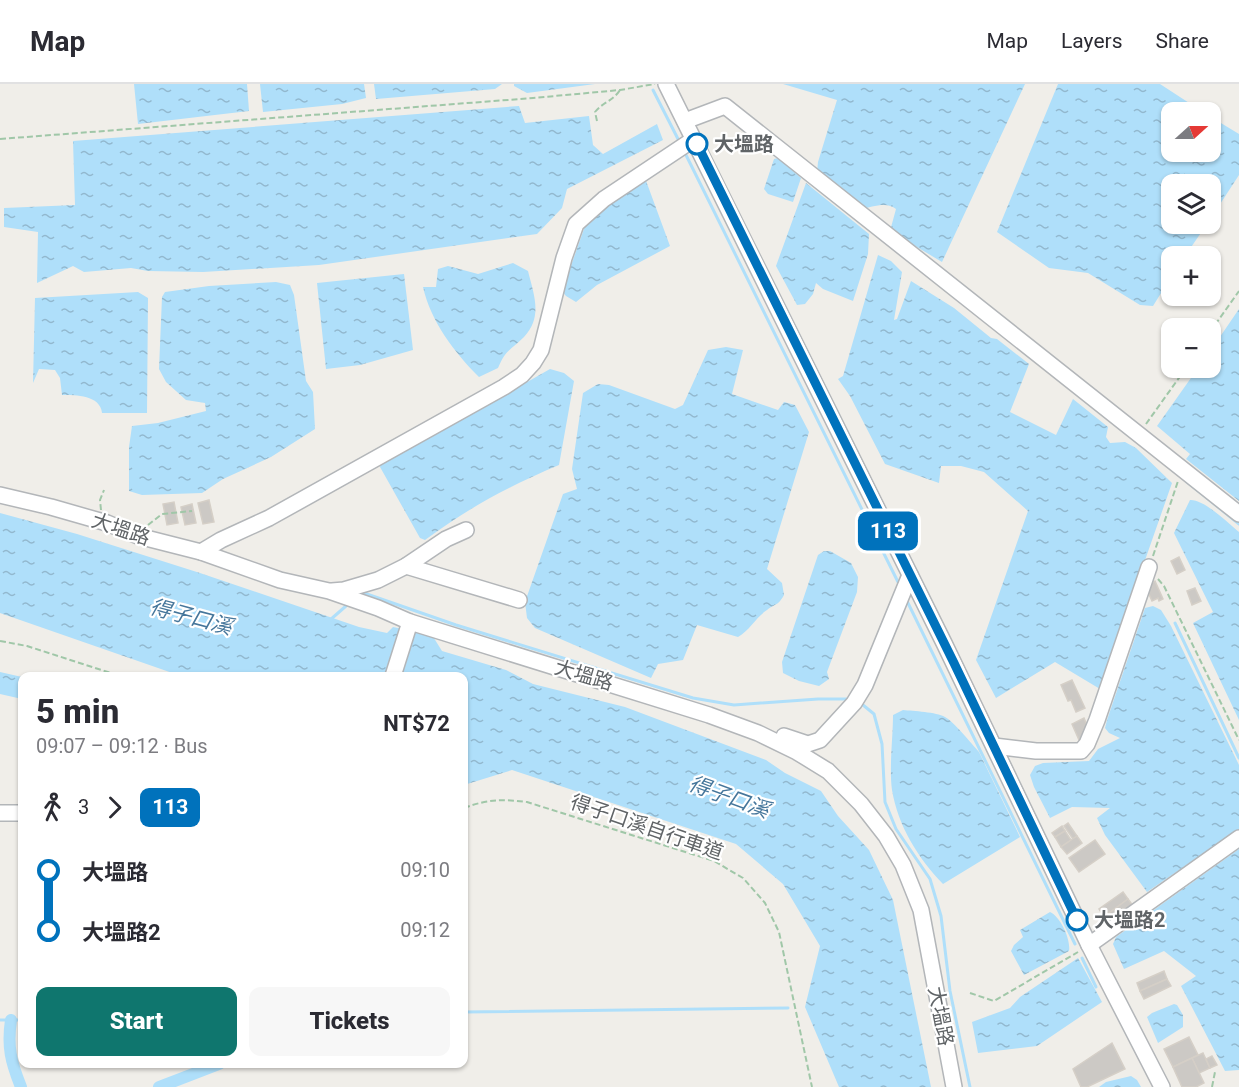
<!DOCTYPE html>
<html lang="en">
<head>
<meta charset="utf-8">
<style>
  :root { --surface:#fff; --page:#f7f7f7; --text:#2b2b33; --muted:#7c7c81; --line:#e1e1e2; --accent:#0f766e }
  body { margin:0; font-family:Roboto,"Noto Sans TC",sans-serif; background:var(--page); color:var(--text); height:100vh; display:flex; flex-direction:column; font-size:22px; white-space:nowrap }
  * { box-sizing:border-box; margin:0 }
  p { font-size:20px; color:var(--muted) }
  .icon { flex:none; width:33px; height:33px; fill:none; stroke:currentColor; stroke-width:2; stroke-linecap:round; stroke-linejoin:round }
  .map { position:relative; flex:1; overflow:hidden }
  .side { position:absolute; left:18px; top:588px; width:450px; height:396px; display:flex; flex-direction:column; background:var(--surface); border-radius:12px; box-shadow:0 2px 4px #0004 }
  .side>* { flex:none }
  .badge { padding:0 12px; border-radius:9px; font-size:21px; line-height:39px }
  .needle { width:39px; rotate:69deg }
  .controls { position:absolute; left:1161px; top:18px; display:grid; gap:12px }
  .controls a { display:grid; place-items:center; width:60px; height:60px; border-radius:12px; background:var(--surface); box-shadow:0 2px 4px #0004; font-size:30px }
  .map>.badge { position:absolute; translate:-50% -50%; box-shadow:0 0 0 3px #fff }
  .legs { display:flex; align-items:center; gap:9px; height:66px; padding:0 18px; font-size:20px }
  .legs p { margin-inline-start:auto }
  .head { display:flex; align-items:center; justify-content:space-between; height:102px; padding:0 18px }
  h1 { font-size:33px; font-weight:800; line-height:45px }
  .button { display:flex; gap:12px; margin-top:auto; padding:12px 18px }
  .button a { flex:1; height:69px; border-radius:12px; background:var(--accent); color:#fff; font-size:24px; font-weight:800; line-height:69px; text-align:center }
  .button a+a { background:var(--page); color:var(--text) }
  ul { padding:0 18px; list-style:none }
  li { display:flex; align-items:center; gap:21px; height:60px; font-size:22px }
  li i { display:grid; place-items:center; width:9px; height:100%; margin:0 8px; background:currentColor }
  li i::after { content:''; width:15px; height:15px; margin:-8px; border:4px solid; border-radius:50%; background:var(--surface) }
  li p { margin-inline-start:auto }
  li:first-child i { background:linear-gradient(#0000 50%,currentColor 0) }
  li:last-child i { background:linear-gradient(currentColor 50%,#0000 0) }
  header { display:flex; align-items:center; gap:36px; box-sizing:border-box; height:84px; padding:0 30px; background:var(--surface); border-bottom:2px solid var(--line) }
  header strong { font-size:28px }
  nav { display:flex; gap:33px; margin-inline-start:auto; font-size:21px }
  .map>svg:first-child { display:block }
  .water { fill:url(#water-ripples) }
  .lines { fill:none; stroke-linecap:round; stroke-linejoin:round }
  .stream { stroke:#afdffa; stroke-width:3 }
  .canal { stroke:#afdffa; stroke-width:12 }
  .building { fill:#ccc9c5; stroke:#d5cfc7; stroke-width:1.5 }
  .minor-casing { stroke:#b3b6b9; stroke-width:18 }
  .path { stroke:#a0c7a8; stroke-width:2; stroke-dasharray:6 3; stroke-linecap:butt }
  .minor { stroke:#fff; stroke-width:15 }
  .line-1-casing { stroke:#fff; stroke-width:14 }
  .line-1 { stroke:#0072bc; stroke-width:9 }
  .stop-1-dot { fill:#fff; stroke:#0072bc; stroke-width:3 }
  .labels { text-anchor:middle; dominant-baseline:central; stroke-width:4.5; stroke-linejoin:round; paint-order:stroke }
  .stop-label { font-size:20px; font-weight:bold; fill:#606467; stroke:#fff; text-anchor:start }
  .street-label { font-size:20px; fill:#606467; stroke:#fff }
  .water-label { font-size:21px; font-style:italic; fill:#45769b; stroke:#fff }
</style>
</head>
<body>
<header>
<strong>Map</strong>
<nav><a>Map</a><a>Layers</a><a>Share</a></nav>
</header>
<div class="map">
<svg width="1239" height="1003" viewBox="0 0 1239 1003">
  <defs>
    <pattern id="water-ripples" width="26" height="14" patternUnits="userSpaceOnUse" patternTransform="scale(1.5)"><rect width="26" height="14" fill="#afdffa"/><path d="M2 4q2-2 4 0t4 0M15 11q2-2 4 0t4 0" fill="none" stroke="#92b8ce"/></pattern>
  </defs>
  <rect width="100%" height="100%" fill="#f0eee9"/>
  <g class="water">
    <polygon points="134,0 247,0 249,27 138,40"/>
    <polygon points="260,0 364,0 366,14 342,20 263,28"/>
    <polygon points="374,0 502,0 495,5 376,15"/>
    <polygon points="514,0 595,0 527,9 514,2"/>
    <path d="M783,0H1025L942,178L890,147L896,125C887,117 872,123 861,125L817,89L818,78L837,16Z"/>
    <polygon points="1058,0 1160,0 1203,28 1172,28 1172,68 1210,68 1211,33 1239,50 1239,91 1211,134 1210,100 1172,100 1172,140 1207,140 1185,172 1172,172 1171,193 1153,222 1140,221 1088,189 1049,184 997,148"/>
    <polygon points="519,22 525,39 589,32 593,61 603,70 657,40 663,56 567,105 562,124 537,150 319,181 203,188 148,187 131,184 84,188 73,182 37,199 38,148 4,143 4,124 75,121 73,57"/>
    <polygon points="778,74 801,94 793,118 768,110 764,105 774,75"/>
    <polygon points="645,94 670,162 597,201 576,218 566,212 562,207 585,142 594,132"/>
    <polygon points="806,99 869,150 868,170 853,217 823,205 816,199 813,210 805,220 797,221 776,182"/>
    <polygon points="878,171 891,177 902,188 894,236 897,235 911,197 954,224 991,254 997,255 1029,280 1010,328 1056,351 1073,315 1108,343 1106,353 1110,359 1125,358 1136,364 1172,399 1100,605 1055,578 996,614 976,576 1028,427 984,388 961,382 941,382 939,399 885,380 850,312 838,295 843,292"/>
    <path d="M513,179L528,187C534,211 543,233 524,253C510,267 506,265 498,284L479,293C454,268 431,238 423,203H436L438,185L448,182L478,190Z"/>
    <polygon points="404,190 413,266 360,281 326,285 317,199"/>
    <polygon points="276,198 290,201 294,211 306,297 313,308 315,345 271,373 223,395 202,409 142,411 129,407 129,363 132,342 158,339 206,327 205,319 186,316 166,298 159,285 162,213 165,208 209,202"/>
    <path d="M138,208L148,214L147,329H102C100,311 76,311 62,311L60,294L55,286L39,285L33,299L35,214Z"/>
    <polygon points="1239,225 1239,417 1186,375 1190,370 1157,342 1198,284 1210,284 1211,266"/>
    <path d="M726,263L743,266L732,310L778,326L784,318L795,321L809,348L767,485L782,499L784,511C778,522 776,519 767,526C756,533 750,546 738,553L697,541L683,576L658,580L651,594L535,544L527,534L525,518L563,410L577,405L572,385L583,309L598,300L609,301L675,325L683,321L708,266Z"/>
    <path d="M550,285L564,289L574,297L559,381C507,403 470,423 425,456L420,454L380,383L381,377L485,322Z"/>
    <path d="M1190,416C1204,415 1228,439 1239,448V636L1193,539L1213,528L1174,449Z"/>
    <polygon points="0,429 77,450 200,489 359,543 387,549 393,543 432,551 442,567 506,586 533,600 625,623 766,676 785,689 821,707 838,732 869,766 893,816 931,1003 839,1003 805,923 820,862 783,800 736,760 512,686 464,701 464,592 181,592 0,529"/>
    <polygon points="824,467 830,467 851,479 858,493 857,508 827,588 829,595 819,602 799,597 783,589 782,578 818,471"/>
    <polygon points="1153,522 1161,526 1171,542 1239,681 1239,745 1147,808 1105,751 1097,734 1110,724 1072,723 1050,734 1034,703 1030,691 1035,682 1043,679 1089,677 1098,665 1120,654 1109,649 1105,644 1107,636 1145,524"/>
    <polygon points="0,588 22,593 22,615 0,610"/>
    <path d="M903,626C914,627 936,628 945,633C953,637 972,660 979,668L1020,753L943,800C918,774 898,742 892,706C889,685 893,653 893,631Z"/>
    <polygon points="1239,765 1239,986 1225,987 1181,902 1196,892 1164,867 1124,885 1113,860 1116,853"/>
    <path d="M1050,828C1061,833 1071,856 1069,867L1024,891L1011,867L1014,861L1023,853L1020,846Z"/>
    <polygon points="1078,874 1102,918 1037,962 978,969 972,938 1010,924 1020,913"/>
    <polygon points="1174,920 1177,921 1183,931 1183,943 1158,959 1147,933 1152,929"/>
    <polygon points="1131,992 1137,996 1141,1003 1099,1003 1106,998"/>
  </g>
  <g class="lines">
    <g class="stream">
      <polyline points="653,6 678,55"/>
      <polyline points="686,71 898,498"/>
      <polyline points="1186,397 1239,440"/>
      <polyline points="361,508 456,541 693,614 734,621 818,615 849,615"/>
      <polyline points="907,517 1075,860"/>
      <polyline points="330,536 346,522"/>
      <polyline points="1175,539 1239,674"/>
      <polyline points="863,621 874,630 882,660 885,718 896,745 930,795 941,832 950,907 970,1003"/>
      <polyline points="1082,874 1096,903"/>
      <polyline points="464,928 788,924"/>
      <polyline points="0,936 22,936"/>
    </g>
    <g class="canal">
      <path d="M11,936C7,963 11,978 21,1003"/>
      <polyline points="159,1003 219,980"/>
    </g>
  </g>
  <g class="building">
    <polygon points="209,416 214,438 203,440 198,419"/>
    <polygon points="174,418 178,439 167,441 163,420"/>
    <polygon points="192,420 196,439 185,441 181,423"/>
    <polygon points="1179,473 1185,486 1177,490 1171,477"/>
    <polygon points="1155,497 1163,515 1159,517 1158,514 1152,517 1148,508 1152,499"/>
    <polygon points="1195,504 1201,517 1192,521 1187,507"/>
    <polygon points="1072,596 1085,624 1076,628 1071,616 1068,617 1061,601"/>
    <polygon points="1084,634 1089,646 1085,653 1079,656 1072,640"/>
    <polygon points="1068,739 1077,752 1073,755 1064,742"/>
    <polygon points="1062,742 1065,747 1055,753 1052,749"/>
    <polygon points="1065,747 1071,756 1061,763 1055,753"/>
    <polygon points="1077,752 1082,759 1067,770 1061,763"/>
    <polygon points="1095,756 1105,770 1079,788 1069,774"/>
    <polygon points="1123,808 1128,815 1104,833 1099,825"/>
    <polygon points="1128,815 1134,823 1106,843 1101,835"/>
    <polygon points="1164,887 1167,895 1140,907 1137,899"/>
    <polygon points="1167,895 1171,902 1144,915 1140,907"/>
    <polygon points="1189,953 1198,971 1173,983 1164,965"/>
    <polygon points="1112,959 1125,985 1087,1003 1081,1003 1073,985"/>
    <polygon points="1203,969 1210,984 1199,989 1192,974"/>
    <polygon points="1212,972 1217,981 1210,984 1206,975"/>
    <polygon points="1192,974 1204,999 1196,1003 1182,1003 1173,983"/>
  </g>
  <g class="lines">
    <defs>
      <g id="minor">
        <polyline points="666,0 944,559 1089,861 1162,1003"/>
        <polyline points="685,37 725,22 1239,430"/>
        <polyline points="0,411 51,423 107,439 138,452 201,468 280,496 329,507 378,524 410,538 709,631 758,649 797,668 828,687 861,720 886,752 903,781 921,826 954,1003"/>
        <polyline points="201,468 221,456 269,434 504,303 522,291 533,279 541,266 564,174 576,140 604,115 694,55"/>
        <polyline points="406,482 519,516"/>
        <polyline points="332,507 344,506 378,496 406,482 446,455 466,446"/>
        <polyline points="393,592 410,538"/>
        <polyline points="784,652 808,660 820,656 854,619 865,601 910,491"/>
        <polyline points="994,662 1036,667 1081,667 1087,660 1097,636 1149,483"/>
        <polyline points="0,729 22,729"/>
        <polyline points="1089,861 1239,754"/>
      </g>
    </defs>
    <use href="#minor" class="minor-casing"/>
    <g class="path">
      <path d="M597,37L595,28C603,18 613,17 620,6"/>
      <polyline points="0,55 533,14 620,6 655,0"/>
      <polyline points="1210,248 1239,207"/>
      <polyline points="1146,340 1186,284"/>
      <polyline points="101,426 100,416 104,406"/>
      <polyline points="148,441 162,430 192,427"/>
      <polyline points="1153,472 1178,397"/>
      <polyline points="1158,495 1164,502 1239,656"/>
      <polyline points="0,557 27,562 120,592"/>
      <path d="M464,724C488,715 502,715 527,718L714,777L743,794L765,819L779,848L812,1003"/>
      <polyline points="970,909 994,917 1078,868"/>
      <polyline points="1212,1003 1215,988"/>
    </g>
    <use href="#minor" class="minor"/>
  </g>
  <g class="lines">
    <defs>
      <polyline id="line-1" points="697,60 954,579 1077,836"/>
    </defs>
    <use href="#line-1" class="line-1-casing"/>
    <use href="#line-1" class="line-1"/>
  </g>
  <g class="stop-1-dot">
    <circle cx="697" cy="60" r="10"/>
    <circle cx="1077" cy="836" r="10"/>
  </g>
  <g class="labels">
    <g class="stop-label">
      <text x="714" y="60">大塭路</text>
      <text x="1094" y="836">大塭路2</text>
    </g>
    <g class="street-label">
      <text transform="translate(121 445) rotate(19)">大塭路</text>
      <text transform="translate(584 591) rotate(17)">大塭路</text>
      <text transform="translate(647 743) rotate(19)">得子口溪自行車道</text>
      <text transform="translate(941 932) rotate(79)">大塭路</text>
    </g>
    <g class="water-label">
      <text transform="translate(191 533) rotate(15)">得子口溪</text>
      <text transform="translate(729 713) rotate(20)">得子口溪</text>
    </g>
  </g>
</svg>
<div class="controls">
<a><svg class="needle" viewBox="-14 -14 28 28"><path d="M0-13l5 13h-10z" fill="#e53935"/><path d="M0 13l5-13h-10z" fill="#7c7c81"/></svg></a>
<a><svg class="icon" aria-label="layers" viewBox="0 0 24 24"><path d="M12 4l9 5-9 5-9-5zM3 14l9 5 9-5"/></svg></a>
<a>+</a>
<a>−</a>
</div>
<b class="badge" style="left:888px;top:447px;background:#0072bc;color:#fff">113</b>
<section class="side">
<div class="head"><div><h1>5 min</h1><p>09:07 – 09:12 · Bus</p></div><b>NT$72</b></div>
<div class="legs"><svg class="icon" aria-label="walk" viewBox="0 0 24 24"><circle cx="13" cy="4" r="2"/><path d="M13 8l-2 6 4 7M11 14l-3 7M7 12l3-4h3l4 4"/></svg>3<svg class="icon" aria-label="forward" viewBox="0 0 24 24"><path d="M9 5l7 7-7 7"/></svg><b class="badge" style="background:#0072bc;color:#fff">113</b></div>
<ul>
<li><i style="color:#0072bc"></i><b>大塭路</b><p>09:10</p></li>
<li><i style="color:#0072bc"></i><b>大塭路2</b><p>09:12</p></li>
</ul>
<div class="button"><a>Start</a><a>Tickets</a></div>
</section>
</div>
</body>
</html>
